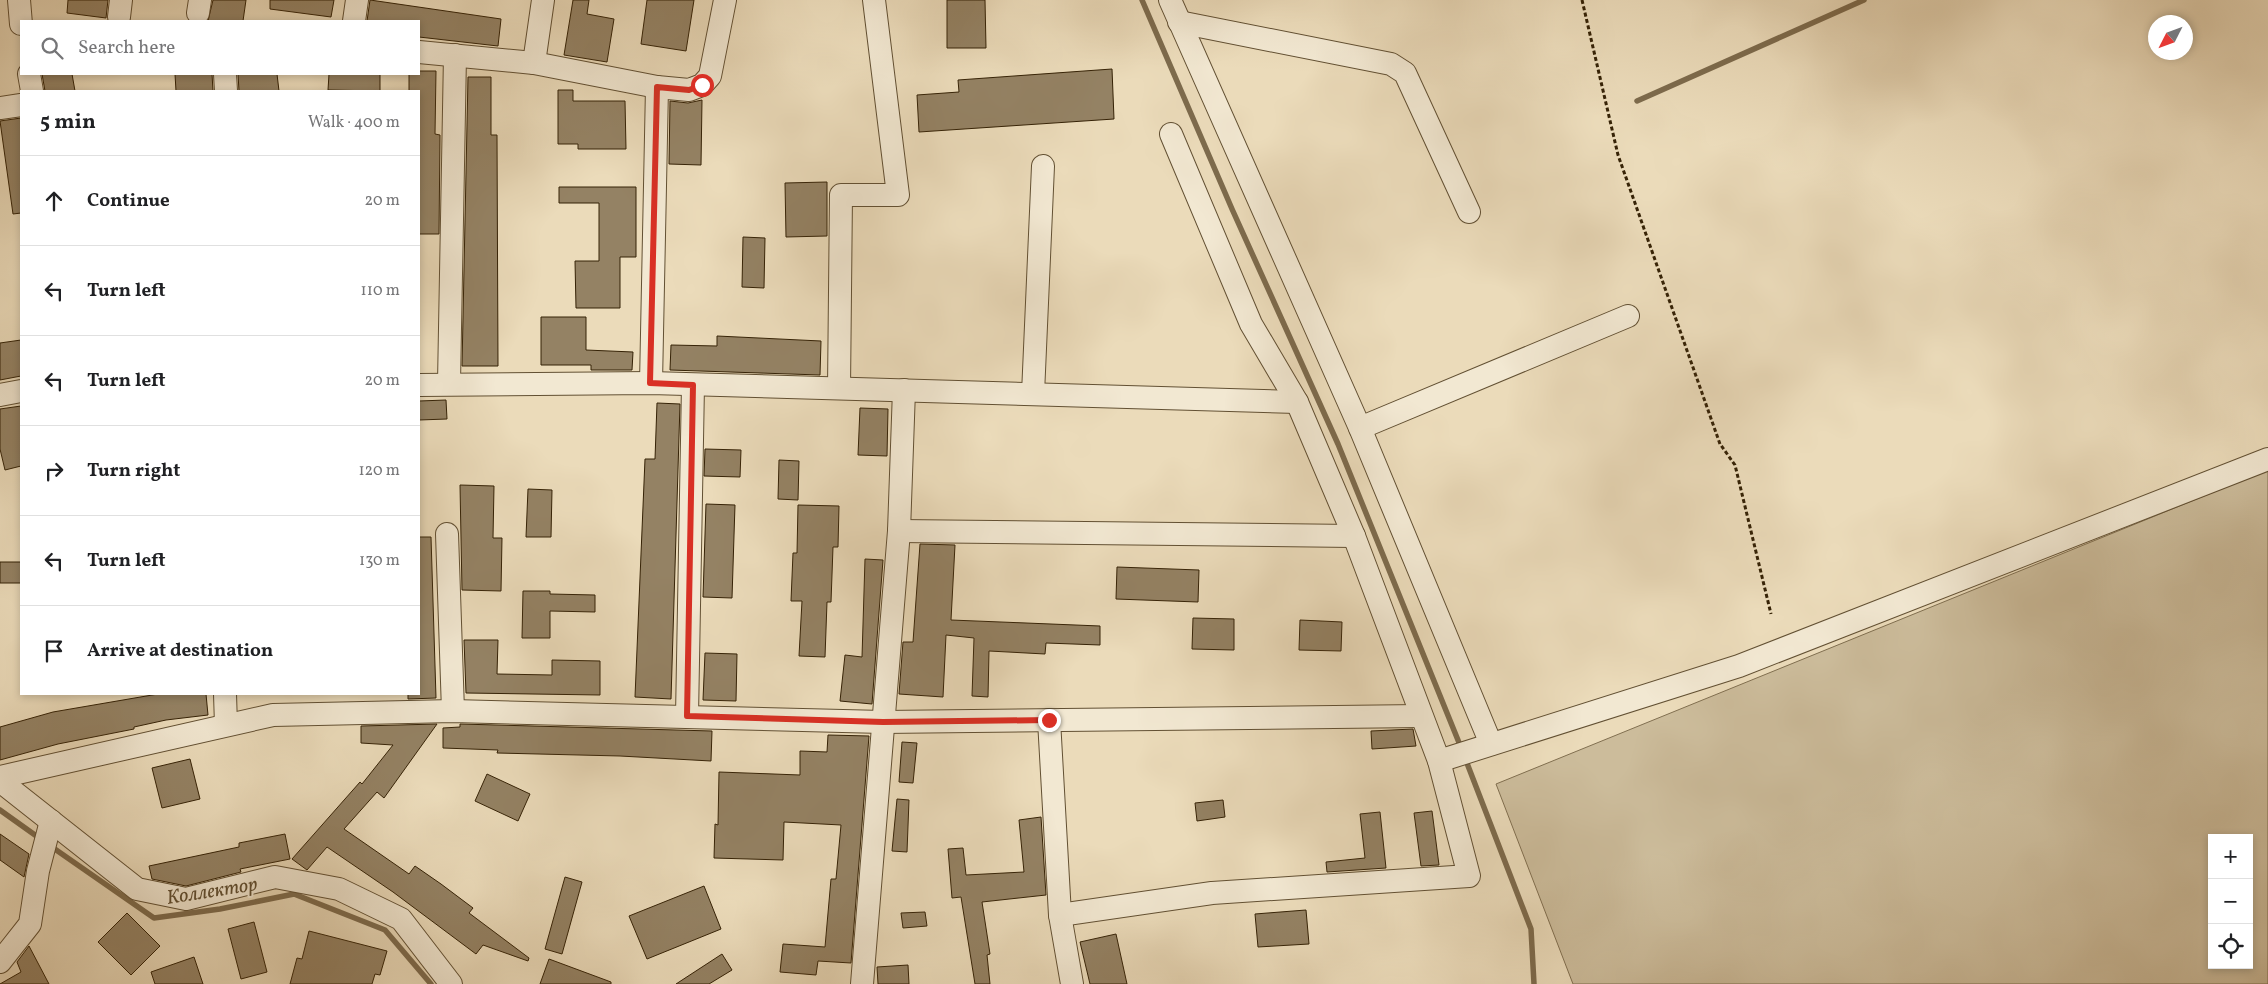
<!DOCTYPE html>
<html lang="en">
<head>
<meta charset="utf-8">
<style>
  :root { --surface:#fff; --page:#f2f2f2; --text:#202124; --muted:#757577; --line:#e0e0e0 }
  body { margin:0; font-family:Vollkorn,serif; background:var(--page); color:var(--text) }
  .controls { position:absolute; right:15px; bottom:15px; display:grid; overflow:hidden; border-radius:0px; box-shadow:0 2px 8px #0003 }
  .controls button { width:45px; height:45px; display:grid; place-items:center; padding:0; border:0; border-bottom:1px solid var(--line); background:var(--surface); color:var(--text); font:25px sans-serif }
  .compass { position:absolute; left:2148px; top:15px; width:45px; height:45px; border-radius:50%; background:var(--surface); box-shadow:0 2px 8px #0003; rotate:228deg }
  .stop { position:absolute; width:15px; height:15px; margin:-11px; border:4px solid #d93025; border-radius:50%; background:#fff }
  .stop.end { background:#d93025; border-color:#fff; box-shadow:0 1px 5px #0008 }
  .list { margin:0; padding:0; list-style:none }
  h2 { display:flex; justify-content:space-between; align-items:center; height:65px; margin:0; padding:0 20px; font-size:21px }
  h2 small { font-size:16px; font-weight:400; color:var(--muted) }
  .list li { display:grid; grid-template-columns:32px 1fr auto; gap:15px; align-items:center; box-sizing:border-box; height:90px; padding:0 20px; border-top:1px solid var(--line) }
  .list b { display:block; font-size:19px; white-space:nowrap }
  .list em { font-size:16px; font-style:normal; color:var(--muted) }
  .icon { flex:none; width:28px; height:28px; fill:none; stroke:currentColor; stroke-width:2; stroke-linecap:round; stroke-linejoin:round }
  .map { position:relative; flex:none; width:2268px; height:984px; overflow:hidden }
  .search { position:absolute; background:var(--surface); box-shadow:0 2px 8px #0003; left:20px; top:20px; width:400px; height:55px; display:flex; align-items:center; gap:12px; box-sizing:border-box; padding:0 18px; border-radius:0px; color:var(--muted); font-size:19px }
  .panel { position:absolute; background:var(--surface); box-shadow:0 2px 8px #0003; left:20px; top:90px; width:400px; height:605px; border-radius:0px }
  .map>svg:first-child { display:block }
  .green { fill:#ccbc9b; stroke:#806f50; fill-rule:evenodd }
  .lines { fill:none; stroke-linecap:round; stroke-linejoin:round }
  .stream { stroke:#7d6b4d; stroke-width:5.5 }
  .building { fill:#948264; stroke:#352206 }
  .minor-casing { stroke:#625033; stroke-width:24 }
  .path { stroke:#352206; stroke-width:3; stroke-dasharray:4 2.5; stroke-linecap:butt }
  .minor { stroke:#f2e8d2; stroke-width:22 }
  .route { stroke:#d93025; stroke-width:6 }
  .labels { text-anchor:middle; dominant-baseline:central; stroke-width:4; stroke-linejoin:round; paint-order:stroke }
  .water-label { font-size:20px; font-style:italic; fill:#5f4d30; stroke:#f2e8d2 }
</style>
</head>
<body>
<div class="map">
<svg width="2268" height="984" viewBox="0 0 2268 984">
  <rect width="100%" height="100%" fill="#ebdbba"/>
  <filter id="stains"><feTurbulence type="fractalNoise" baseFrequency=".004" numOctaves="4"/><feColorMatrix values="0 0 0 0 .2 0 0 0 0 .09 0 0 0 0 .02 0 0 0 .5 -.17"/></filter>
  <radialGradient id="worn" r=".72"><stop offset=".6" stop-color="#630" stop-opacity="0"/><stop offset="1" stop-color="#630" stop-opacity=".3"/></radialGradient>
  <path class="green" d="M 2268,470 L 2268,984 L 1573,984 L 1496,784 ZM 2212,838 L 2249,838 L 2249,965 L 2212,965 Z"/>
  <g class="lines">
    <g class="stream">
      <path d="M 1142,0 L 1232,209 L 1338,444 L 1462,750"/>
      <path d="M 1637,101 L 1864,0"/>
      <path d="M 1465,758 L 1531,929 L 1534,984"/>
      <path d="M 0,810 L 42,840"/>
      <path d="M 49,845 L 154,918 L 220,909 L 294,894 L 385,930 L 431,984"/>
    </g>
  </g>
  <g class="building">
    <path d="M 68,0 L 108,0 L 106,18 L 67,13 Z"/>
    <path d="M 213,0 L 246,0 L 243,21 L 208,21 Z"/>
    <path d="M 270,0 L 334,0 L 331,17 L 270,9 Z"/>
    <path d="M 370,0 L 501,19 L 498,46 L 419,37 L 419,21 L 367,21 Z"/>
    <path d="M 573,0 L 589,0 L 587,14 L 614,19 L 607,62 L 564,55 Z"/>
    <path d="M 647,0 L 694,0 L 686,51 L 641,44 Z"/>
    <path d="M 947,0 L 985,0 L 986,48 L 947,48 Z"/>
    <path d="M 1112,69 L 1114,119 L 919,132 L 917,95 L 959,92 L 958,80 Z"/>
    <path d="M 419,71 L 436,71 L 435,134 L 440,135 L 439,234 L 419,234 L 419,91 L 409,91 L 409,74 L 419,74 Z"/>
    <path d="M 42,74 L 72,74 L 75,91 L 45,91 Z"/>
    <path d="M 175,74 L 212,74 L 213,91 L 176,91 Z"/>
    <path d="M 238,74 L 277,74 L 279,91 L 239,91 Z"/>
    <path d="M 329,74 L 380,74 L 380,91 L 328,90 Z"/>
    <path d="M 468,77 L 491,77 L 491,135 L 497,135 L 498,366 L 462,366 Z"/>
    <path d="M 558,90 L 573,90 L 573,101 L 625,101 L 626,149 L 578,149 L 578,144 L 558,144 Z"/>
    <path d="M 702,100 L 701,165 L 669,164 L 670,101 L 688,103 Z"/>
    <path d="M 21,118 L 21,213 L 13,214 L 0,121 Z"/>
    <path d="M 827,182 L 827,236 L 786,237 L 785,183 Z"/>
    <path d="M 559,187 L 636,187 L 636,257 L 620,257 L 620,308 L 576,308 L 575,261 L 599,261 L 599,203 L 559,203 Z"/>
    <path d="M 743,237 L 765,238 L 764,288 L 742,287 Z"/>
    <path d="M 541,317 L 586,317 L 586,350 L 633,352 L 632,370 L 591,370 L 591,365 L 541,365 Z"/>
    <path d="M 717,336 L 821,341 L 820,375 L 670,370 L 671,345 L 717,346 Z"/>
    <path d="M 21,340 L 21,376 L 0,380 L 0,343 Z"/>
    <path d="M 446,400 L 447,419 L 419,420 L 419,401 Z"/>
    <path d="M 657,403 L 680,404 L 671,699 L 635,697 L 645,459 L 655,459 Z"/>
    <path d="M 21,406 L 21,466 L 5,470 L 0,449 L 0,409 Z"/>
    <path d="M 860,408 L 888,409 L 887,456 L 858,455 Z"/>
    <path d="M 705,449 L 741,450 L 740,477 L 704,476 Z"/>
    <path d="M 779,460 L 799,461 L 798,500 L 778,499 Z"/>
    <path d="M 460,485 L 494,486 L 493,538 L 502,538 L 501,591 L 462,590 Z"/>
    <path d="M 528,489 L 552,490 L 551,537 L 526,537 Z"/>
    <path d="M 706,504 L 735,505 L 732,598 L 703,597 Z"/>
    <path d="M 798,505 L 839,506 L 838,547 L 833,547 L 831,602 L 827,602 L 825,657 L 799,656 L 802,601 L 791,601 L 793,553 L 797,553 Z"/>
    <path d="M 419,537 L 431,537 L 436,698 L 408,699 L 408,694 L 419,694 Z"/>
    <path d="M 920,544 L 955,545 L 951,620 L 1100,626 L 1100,645 L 1046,643 L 1045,654 L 989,651 L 988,697 L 972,696 L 974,638 L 946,635 L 943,697 L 899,694 L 903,642 L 913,642 Z"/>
    <path d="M 865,559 L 883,560 L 872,704 L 840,701 L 845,655 L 862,657 Z"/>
    <rect x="0" y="562" width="21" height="21"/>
    <path d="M 1117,567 L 1199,570 L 1198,602 L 1116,599 Z"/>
    <path d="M 523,591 L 550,591 L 550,594 L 595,595 L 595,612 L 550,611 L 550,638 L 522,638 Z"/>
    <path d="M 1193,618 L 1234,619 L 1234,650 L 1192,649 Z"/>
    <path d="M 1300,620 L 1342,622 L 1341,651 L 1299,650 Z"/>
    <path d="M 464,640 L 498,640 L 497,674 L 552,675 L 552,660 L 600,661 L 600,695 L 466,693 Z"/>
    <path d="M 705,653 L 737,654 L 736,701 L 703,700 Z"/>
    <path d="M 158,694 L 206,694 L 208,715 L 166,720 L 134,727 L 134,729 L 58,744 L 0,760 L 0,727 L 53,712 Z"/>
    <path d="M 437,724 L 384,798 L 377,792 L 344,829 L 409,874 L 415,866 L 441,884 L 473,908 L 469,913 L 529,958 L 528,961 L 483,945 L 476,954 L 393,892 L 327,847 L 307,870 L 292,859 L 360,782 L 362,784 L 393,745 L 361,743 L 361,726 Z"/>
    <path d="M 460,724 L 712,731 L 711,761 L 620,756 L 497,753 L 498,750 L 443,748 L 443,728 L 460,727 Z"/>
    <path d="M 1413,729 L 1416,746 L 1372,749 L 1371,731 Z"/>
    <path d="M 828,735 L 869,736 L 851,963 L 818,961 L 816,975 L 780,972 L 783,944 L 825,947 L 831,879 L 836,879 L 841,825 L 784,822 L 783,860 L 714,858 L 715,824 L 718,825 L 719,772 L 800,775 L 800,751 L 827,752 Z"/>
    <path d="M 902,742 L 917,743 L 913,783 L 899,782 Z"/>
    <path d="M 190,759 L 200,799 L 162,808 L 152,768 Z"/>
    <path d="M 487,774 L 530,794 L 518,821 L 475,801 Z"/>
    <path d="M 897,799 L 909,800 L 907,852 L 892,851 Z"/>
    <path d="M 1223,800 L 1225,817 L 1197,821 L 1195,803 Z"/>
    <path d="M 1432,811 L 1439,865 L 1421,866 L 1414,813 Z"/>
    <path d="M 1380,812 L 1386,868 L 1327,872 L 1326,862 L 1365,858 L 1360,814 Z"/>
    <path d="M 1041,817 L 1046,895 L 982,902 L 990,954 L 987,955 L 990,984 L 975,984 L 961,897 L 952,898 L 948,849 L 963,848 L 966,875 L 1024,872 L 1019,820 Z"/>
    <path d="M 0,834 L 29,854 L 24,877 L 0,860 Z"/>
    <path d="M 285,834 L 290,859 L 240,869 L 241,872 L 186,886 L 152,879 L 149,866 L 239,847 L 239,843 Z"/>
    <path d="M 565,877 L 582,882 L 562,954 L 545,949 Z"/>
    <path d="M 704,886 L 721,929 L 647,959 L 629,916 Z"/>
    <path d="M 1306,910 L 1309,944 L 1258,947 L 1255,914 Z"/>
    <path d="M 925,912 L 927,926 L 903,928 L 901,913 Z"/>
    <path d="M 127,913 L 160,946 L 131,975 L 98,942 Z"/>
    <path d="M 254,922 L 267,972 L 241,979 L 228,929 Z"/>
    <path d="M 309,931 L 387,951 L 380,975 L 375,974 L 372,984 L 290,984 L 297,958 L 302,959 Z"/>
    <path d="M 1116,934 L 1127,984 L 1090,984 L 1080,942 Z"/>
    <path d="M 29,946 L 49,984 L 0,984 L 21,972 L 17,962 Z"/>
    <path d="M 722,954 L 732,970 L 709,984 L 676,984 Z"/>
    <path d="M 194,957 L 203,984 L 155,984 L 151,972 Z"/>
    <path d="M 549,959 L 611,982 L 611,984 L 540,984 Z"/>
    <path d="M 908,965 L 909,984 L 878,984 L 877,967 Z"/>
  </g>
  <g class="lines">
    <defs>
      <g id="minor">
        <path d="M 19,0 L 21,24"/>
        <path d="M 1170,0 L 1360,428 L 1491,744"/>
        <path d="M 198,13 L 200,0"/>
        <path d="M 119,17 L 121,0"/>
        <path d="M 354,21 L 357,0"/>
        <path d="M 1179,22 L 1391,64 L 1405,73 L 1469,212"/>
        <path d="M 419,52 L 534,63 L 657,87 L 689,90 L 702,85 L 710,76 L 725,0"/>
        <path d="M 534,63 L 543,0"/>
        <path d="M 29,74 L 32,91"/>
        <path d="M 225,74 L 226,91"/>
        <path d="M 0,108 L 21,105"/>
        <path d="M 449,383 L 455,55"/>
        <path d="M 651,383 L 657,87"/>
        <path d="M 419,385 L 651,383 L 1297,402"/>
        <path d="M 839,388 L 841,195 L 898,195 L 874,0"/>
        <path d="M 1033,394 L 1043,166"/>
        <path d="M 0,395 L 21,391"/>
        <path d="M 1360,428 L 1628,316"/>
        <path d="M 899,531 L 1354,536"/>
        <path d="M 447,534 L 453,711"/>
        <path d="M 225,694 L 226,725"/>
        <path d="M 687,716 L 693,385"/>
        <path d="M 1049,720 L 1060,915 L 1072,984"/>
        <path d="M 1439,761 L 1739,666 L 2268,459"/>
        <path d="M 0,777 L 273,715 L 453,711 L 883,722 L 1421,716"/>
        <path d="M 0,781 L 137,889 L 186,899 L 275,877 L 339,889 L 401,919 L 451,984"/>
        <path d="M 1060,915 L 1212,893 L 1469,876 L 1439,761 L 1354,536 L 1297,402 L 1251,324 L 1171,134"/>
        <path d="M 0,962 L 30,924 L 38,871 L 51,821"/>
        <path d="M 862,984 L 899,531 L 904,390"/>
      </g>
    </defs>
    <use href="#minor" class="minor-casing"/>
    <path class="path" d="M 1582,0 L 1618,155 L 1720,444 L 1735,465 L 1771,614"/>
    <use href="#minor" class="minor"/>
  </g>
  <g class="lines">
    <path class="route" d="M 702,85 L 689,90 L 657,87 L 650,383 L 693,385 L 687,716 L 883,722 L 1049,720"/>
  </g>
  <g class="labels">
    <g class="water-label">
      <text transform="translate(212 892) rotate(-9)">Коллектор</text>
    </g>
  </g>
  <rect width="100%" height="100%" filter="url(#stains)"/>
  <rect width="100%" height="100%" fill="url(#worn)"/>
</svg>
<div class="controls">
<button>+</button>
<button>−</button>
<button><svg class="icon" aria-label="locate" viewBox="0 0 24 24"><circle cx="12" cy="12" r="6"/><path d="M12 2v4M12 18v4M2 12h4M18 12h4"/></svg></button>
</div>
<svg class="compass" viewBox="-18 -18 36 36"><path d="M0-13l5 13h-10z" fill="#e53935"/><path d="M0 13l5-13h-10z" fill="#757577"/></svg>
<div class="stop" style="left:702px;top:85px"></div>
<div class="stop end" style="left:1049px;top:720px"></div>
<div class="search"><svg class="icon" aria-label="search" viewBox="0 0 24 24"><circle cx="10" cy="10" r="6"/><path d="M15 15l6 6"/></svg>Search here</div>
<section class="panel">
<h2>5 min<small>Walk · 400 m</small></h2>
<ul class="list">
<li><svg class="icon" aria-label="ahead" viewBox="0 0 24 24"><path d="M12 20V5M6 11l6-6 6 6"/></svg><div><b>Continue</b></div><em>20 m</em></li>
<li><svg class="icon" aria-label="left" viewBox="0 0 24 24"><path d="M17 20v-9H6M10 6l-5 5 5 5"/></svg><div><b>Turn left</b></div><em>110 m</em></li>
<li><svg class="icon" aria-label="left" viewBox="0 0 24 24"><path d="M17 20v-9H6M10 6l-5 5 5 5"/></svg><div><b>Turn left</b></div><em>20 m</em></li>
<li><svg class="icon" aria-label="right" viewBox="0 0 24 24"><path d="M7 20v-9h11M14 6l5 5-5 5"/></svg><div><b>Turn right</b></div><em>120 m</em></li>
<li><svg class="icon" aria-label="left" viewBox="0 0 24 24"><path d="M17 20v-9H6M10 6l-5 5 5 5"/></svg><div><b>Turn left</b></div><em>130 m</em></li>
<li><svg class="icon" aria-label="arrive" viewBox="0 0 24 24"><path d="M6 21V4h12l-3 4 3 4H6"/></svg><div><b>Arrive at destination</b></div></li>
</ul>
</section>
</div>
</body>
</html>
